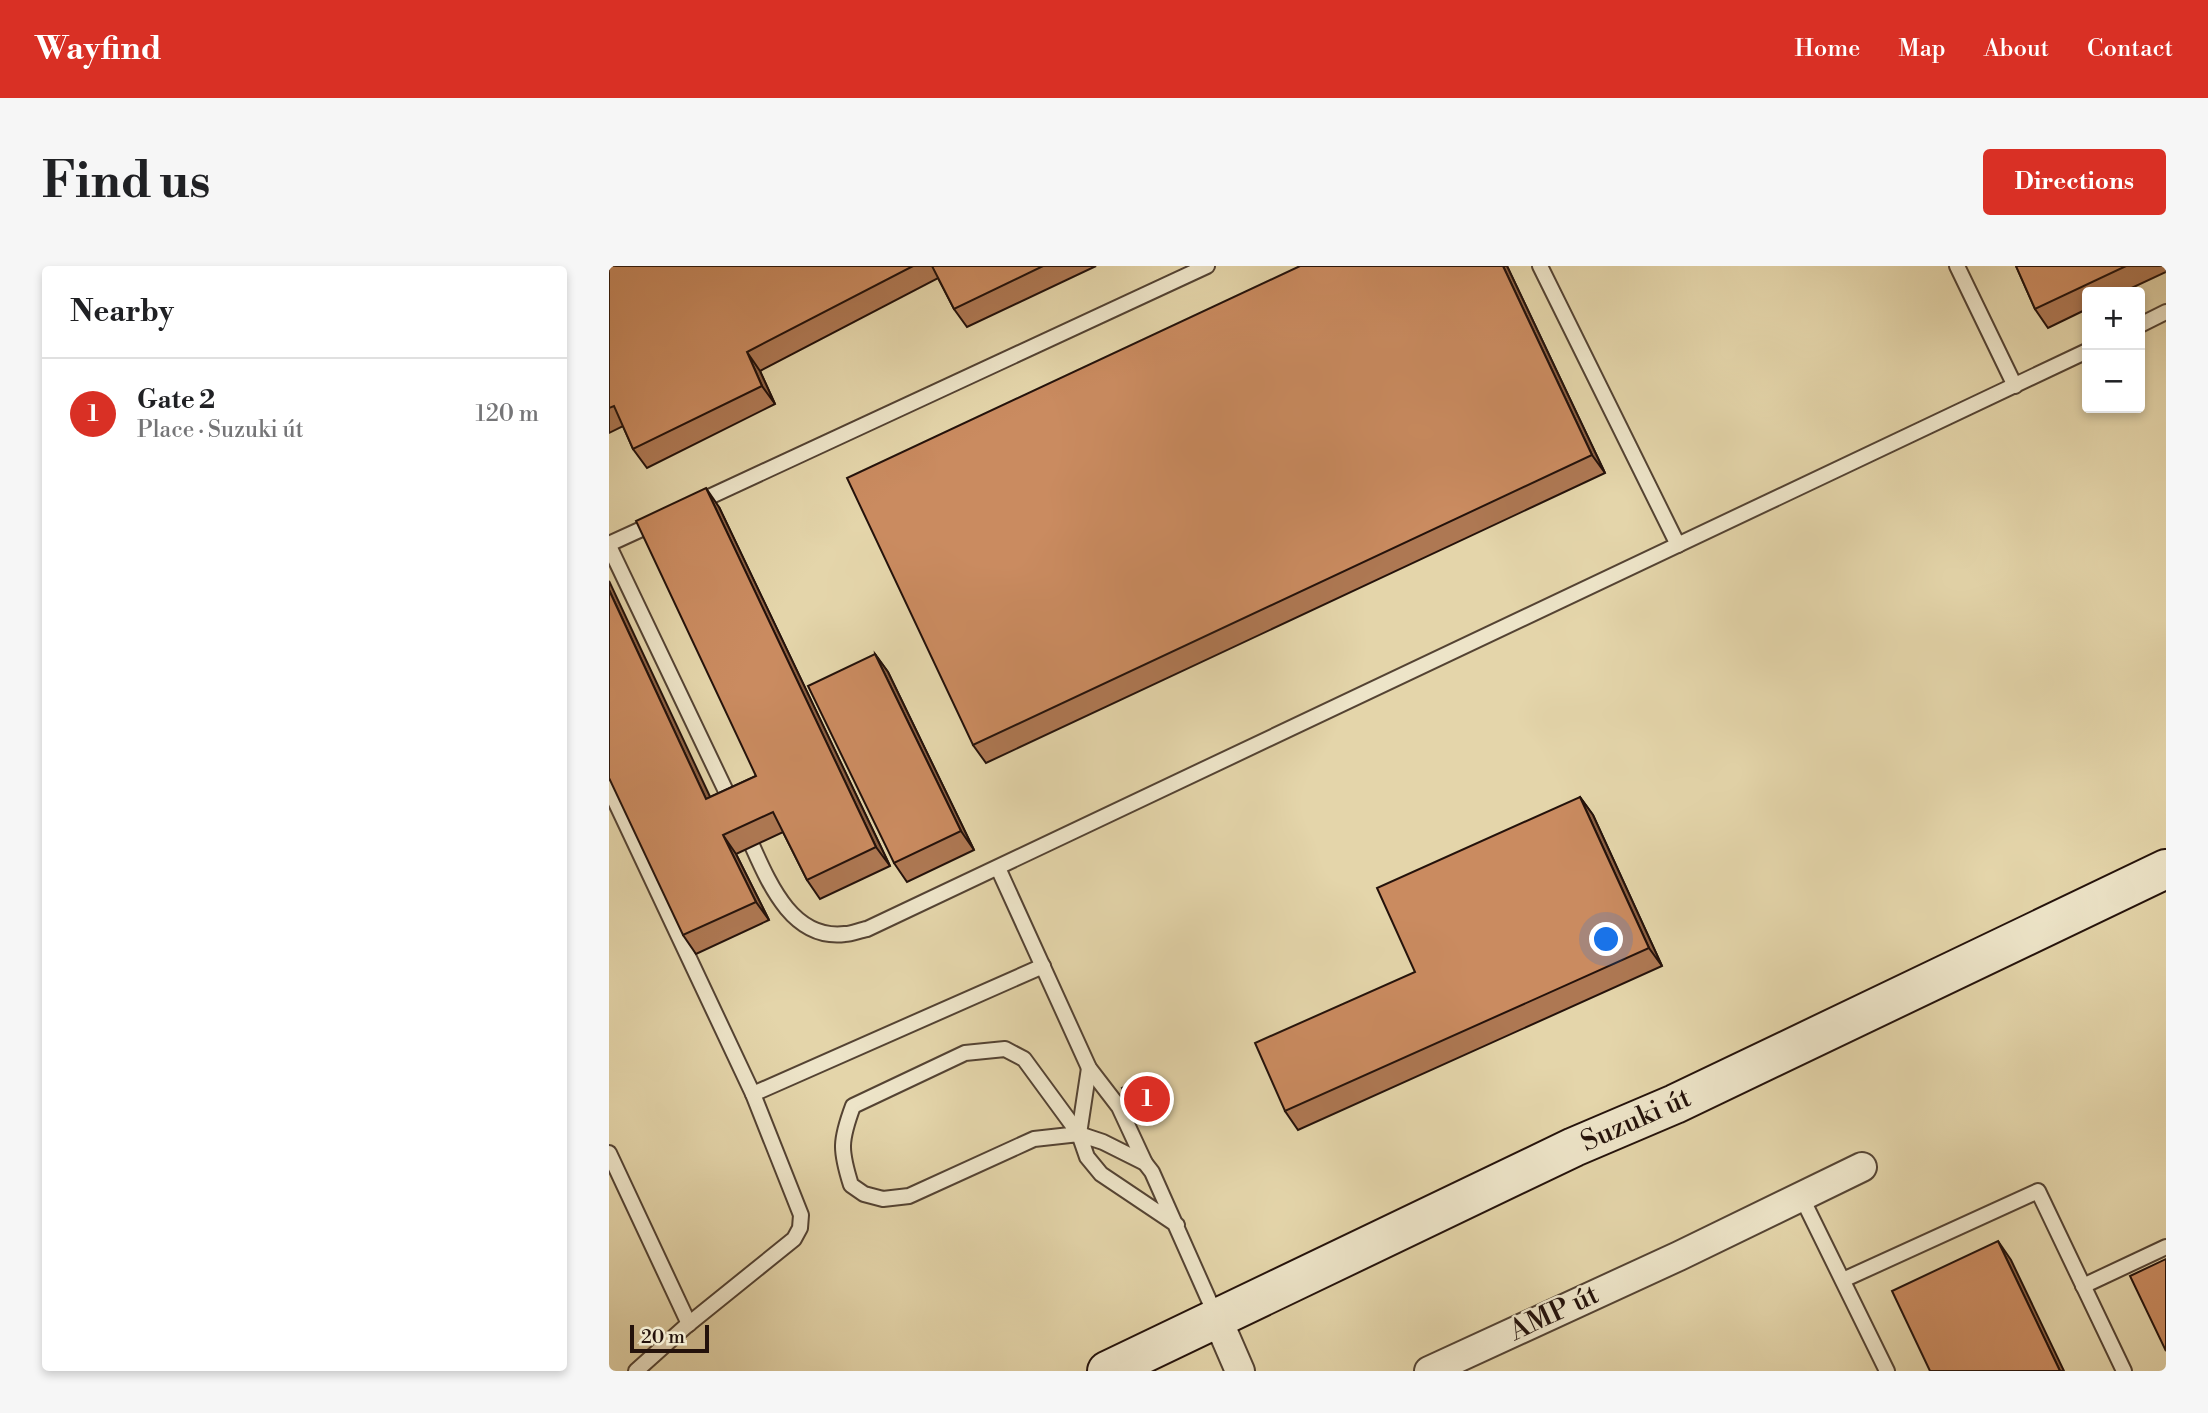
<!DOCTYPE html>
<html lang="en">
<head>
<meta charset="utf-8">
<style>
  :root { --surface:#fff; --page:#f6f6f6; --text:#202124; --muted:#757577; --line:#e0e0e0; --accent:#d93025 }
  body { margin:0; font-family:"Libre Bodoni",serif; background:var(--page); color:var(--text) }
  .controls { position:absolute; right:21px; top:21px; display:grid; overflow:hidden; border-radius:7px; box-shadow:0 4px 10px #0003 }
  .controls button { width:63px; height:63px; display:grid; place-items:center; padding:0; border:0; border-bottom:2px solid var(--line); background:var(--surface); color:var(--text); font:35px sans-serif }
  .scale { position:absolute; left:21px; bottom:18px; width:79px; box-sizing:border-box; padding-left:7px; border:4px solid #24120b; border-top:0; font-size:19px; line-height:24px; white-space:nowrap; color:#24120b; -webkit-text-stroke:5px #ede4c8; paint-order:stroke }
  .you { position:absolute; left:998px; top:674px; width:24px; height:24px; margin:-18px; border:5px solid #fff; border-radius:50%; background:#1a73e8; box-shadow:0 0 0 10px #1a73e833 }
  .badge { display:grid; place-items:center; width:46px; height:46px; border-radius:50%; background:var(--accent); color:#fff; font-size:23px; font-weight:700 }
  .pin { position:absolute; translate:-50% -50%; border:4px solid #fff; box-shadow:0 2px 7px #0006 }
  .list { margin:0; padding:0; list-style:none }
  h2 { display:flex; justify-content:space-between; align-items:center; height:91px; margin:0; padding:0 28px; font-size:30px }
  h2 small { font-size:23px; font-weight:400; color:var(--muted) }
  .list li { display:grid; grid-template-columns:46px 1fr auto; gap:21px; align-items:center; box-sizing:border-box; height:112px; padding:0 28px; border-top:2px solid var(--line) }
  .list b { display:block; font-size:26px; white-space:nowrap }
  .list p { margin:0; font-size:23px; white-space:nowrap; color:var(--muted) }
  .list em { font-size:23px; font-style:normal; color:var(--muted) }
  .map { position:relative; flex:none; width:1557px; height:1105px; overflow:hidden; border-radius:7px }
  header { display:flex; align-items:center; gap:42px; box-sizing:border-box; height:98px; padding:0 35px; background:var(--accent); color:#fff }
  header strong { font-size:33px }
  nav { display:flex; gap:38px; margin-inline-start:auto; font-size:24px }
  .intro { display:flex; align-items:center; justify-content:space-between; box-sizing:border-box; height:168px; padding:0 42px }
  h1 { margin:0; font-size:49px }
  .button { padding:18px 32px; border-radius:7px; background:var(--accent); color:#fff; font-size:24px; font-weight:700 }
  main { display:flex; gap:42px; padding:0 42px }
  aside { flex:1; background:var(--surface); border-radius:7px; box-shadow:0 4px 10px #0003 }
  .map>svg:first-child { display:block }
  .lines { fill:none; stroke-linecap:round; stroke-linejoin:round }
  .lane-casing { stroke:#544333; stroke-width:18 }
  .street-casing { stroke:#544333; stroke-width:32 }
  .secondary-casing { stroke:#24120b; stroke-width:42 }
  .lane { stroke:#ede4c8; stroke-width:14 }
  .street { stroke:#ede4c8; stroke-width:28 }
  .secondary { stroke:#ede4c8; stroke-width:38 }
  .wall { fill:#ae7853; stroke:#24120b; stroke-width:2 }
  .shaded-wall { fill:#8d6143; stroke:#24120b; stroke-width:2 }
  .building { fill:#ca8b60; stroke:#24120b; stroke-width:2 }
  .labels { text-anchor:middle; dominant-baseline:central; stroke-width:5; stroke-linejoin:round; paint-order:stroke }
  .street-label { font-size:28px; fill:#24120b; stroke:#ede4c8 }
</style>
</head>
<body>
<header>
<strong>Wayfind</strong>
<nav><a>Home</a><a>Map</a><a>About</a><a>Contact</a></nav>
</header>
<div class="intro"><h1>Find us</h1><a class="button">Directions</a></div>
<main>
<aside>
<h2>Nearby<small></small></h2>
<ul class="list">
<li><span class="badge">1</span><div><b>Gate 2</b><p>Place · Suzuki út</p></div><em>120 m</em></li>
</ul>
</aside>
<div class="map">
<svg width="1557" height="1105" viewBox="0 0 1557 1105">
  <rect width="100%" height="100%" fill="#e4d5aa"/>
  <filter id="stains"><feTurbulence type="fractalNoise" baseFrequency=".00286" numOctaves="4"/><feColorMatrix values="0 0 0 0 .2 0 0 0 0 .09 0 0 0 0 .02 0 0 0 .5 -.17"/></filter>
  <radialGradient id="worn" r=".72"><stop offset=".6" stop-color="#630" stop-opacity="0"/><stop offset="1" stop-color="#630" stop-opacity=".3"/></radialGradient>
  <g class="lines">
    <defs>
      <g id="lane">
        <path d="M 931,0 L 1069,279"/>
        <path d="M 1348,0 L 1406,120"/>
        <path d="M 1531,59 L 1557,46"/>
        <path d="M 85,238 L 598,0"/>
        <path d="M 0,278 L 48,256"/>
        <path d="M 0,280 L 124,540"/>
        <path d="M 0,522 L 144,828 L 192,949 L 191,962 L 185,973 L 76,1061 L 27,1105"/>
        <path d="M 136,564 C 156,606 178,675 236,668 C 243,668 251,664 258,663 L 1478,85"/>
        <path d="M 389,602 L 480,802 L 510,841 L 536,897"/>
        <path d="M 144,828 L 434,700"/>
        <path d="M 470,868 L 480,802"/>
        <path d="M 0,887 L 80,1058"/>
        <path d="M 1192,930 L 1278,1105"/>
        <path d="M 568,959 L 492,908 L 478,891 L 470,868 L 415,793 L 396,783 L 356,787 L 244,840 C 231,875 231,884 242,919 L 255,928 L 274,933 L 300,930 L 425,873 L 470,868 L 494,876 L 536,897 L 543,906 L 607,1050"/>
        <path d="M 1234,1014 L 1429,925 L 1515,1105"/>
        <path d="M 1474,1020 L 1557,981"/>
      </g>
      <g id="street">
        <path d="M 608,1052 L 631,1105"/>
        <path d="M 820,1105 L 1070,990 L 1253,901"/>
      </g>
      <path id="secondary" d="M 498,1105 L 965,881 L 1066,838 L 1557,603"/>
    </defs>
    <use href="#lane" class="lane-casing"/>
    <use href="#street" class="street-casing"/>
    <use href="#secondary" class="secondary-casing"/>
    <use href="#lane" class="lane"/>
    <use href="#street" class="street"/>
    <use href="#secondary" class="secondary"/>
  </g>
  <g class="wall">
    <path d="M 0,0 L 487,0 L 358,61 L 345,43 L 329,12 L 151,105 L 166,138 L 38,202 L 24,183 L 14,160 L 0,167 Z"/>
    <path d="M 691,0 L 898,0 L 996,207 L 377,497 L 364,479 Z"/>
    <path d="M 1407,0 L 1557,0 L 1557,6 L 1514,26 L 1478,26 L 1478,43 L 1439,62 L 1426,43 Z"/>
    <path d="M 110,241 L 281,600 L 211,633 L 198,614 L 174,566 L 127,588 L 160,654 L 87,688 L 74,669 L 101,531 L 147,510 Z"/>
    <path d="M 266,388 L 279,406 L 365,584 L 298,616 L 285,597 Z"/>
    <path d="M 971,531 L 984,549 L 1053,700 L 689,864 L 676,845 L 806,706 Z"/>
    <path d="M 547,815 L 559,838 L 539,847 L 533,838 L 524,842 L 520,835 Z"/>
  </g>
  <g class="shaded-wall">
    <path d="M 894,0 L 898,0 L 996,207 L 983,189 Z"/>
    <path d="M 138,86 L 151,105 L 166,138 L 153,120 Z"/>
    <path d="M 97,222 L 110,241 L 281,600 L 267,581 Z"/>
    <path d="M 0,315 L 111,552 L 97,533 L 0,324 Z"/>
    <path d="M 266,388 L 279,406 L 365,584 L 352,565 Z"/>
    <path d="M 971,531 L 984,549 L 1053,700 L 1040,682 Z"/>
    <path d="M 114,569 L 127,588 L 160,654 L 147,636 Z"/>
    <path d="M 543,808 L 547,815 L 559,838 L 554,832 Z"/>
    <path d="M 1389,975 L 1402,994 L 1455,1105 L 1451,1105 Z"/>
  </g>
  <g class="building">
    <path d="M 0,0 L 304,0 L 138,86 L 153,120 L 24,183 L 5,140 L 0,142 Z"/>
    <path d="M 323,0 L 434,0 L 345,43 Z"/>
    <path d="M 691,0 L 894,0 L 983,189 L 364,479 L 238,212 Z"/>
    <path d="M 1407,0 L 1517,0 L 1426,43 Z"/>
    <path d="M 97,222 L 267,581 L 198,614 L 164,546 L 114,569 L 147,636 L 74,669 L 0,512 L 0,324 L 97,533 L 147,510 L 27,255 Z"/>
    <path d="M 266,388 L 352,565 L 285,597 L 199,420 Z"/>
    <path d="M 971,531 L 1040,682 L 676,845 L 646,777 L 806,706 L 768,622 Z"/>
    <path d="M 543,808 L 554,832 L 535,841 L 530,831 L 520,835 L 513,822 Z"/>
    <path d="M 1389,975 L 1451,1105 L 1321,1105 L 1283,1025 Z"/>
    <path d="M 1557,993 L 1557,1085 L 1521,1010 Z"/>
  </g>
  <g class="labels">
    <g class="street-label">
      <text transform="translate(1027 854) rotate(-24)">Suzuki út</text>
      <text transform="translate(945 1047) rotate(-25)">AMP út</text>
    </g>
  </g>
  <rect width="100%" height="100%" filter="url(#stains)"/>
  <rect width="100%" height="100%" fill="url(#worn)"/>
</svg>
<div class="controls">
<button>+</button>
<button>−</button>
</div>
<div class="scale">20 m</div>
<div class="you"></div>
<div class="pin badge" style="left:538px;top:833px">1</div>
</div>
</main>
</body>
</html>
